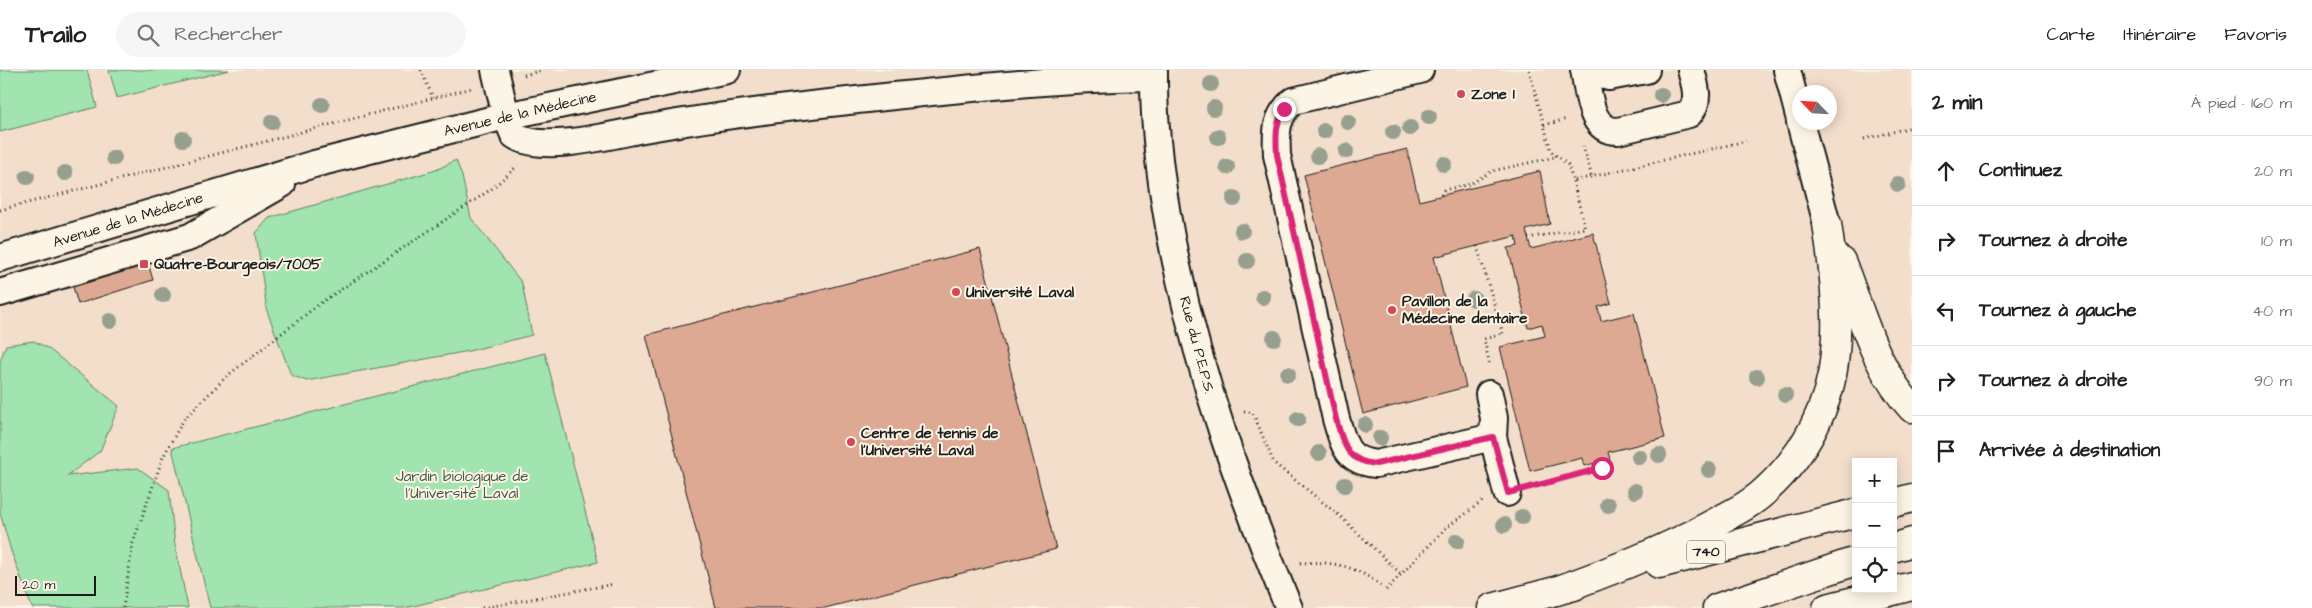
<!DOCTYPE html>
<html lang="fr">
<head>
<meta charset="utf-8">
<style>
  :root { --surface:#fff; --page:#f6f6f6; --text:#202124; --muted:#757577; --line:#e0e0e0 }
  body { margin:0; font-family:"Architects Daughter",sans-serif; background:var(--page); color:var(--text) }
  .controls { position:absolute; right:15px; bottom:15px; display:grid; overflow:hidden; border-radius:0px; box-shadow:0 2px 12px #0003 }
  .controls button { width:45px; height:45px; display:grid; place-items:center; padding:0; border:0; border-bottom:1px solid var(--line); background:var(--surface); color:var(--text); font:25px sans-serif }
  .compass { position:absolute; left:1792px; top:15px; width:45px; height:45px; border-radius:50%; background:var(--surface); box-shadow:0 2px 12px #0003; rotate:295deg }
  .scale { position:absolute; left:15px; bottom:12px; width:81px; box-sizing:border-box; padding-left:5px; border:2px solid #1c1c1c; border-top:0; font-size:14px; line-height:18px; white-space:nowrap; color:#1c1c1c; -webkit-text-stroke:4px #fcf5e5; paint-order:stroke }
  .stop { position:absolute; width:15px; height:15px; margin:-11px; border:4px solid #db2777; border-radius:50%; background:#fff }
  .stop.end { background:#db2777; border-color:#fff; box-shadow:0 1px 5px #0008 }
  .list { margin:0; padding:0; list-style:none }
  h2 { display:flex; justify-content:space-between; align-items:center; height:65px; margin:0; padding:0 20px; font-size:21px }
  h2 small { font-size:16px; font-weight:400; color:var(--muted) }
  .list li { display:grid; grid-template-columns:32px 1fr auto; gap:15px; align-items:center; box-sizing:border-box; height:70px; padding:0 20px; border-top:1px solid var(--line) }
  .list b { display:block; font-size:19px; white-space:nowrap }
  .list em { font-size:16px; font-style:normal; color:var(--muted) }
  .icon { flex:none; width:28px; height:28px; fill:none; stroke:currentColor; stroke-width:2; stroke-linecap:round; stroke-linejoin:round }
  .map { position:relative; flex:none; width:1912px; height:538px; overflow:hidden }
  header { display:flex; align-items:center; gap:30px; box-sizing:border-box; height:70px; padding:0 25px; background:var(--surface); border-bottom:1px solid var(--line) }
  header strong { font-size:24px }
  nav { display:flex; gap:28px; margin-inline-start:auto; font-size:18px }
  .search { width:350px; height:45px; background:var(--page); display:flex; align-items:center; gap:12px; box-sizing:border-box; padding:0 18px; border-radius:28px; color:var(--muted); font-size:19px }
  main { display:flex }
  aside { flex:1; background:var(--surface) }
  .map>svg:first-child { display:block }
  .built { fill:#f3decc; fill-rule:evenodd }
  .green { fill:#a1e4af; stroke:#5e8066 }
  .building { fill:#dea992; stroke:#1c1c1c }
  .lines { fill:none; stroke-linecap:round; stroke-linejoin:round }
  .minor-casing { stroke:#1c1c1c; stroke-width:30 }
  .highway-casing { stroke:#1c1c1c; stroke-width:31 }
  .path { stroke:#1c1c1c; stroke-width:3; stroke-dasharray:1 4; stroke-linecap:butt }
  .minor { stroke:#fcf5e5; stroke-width:26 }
  .highway { stroke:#fcf5e5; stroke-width:28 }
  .tree { fill:#979f8f }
  .route { stroke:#db2777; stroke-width:6 }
  .poi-dot { fill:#d1495b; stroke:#fcf5e5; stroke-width:2 }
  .labels { text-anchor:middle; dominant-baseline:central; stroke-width:4; stroke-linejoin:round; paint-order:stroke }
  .shield { fill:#fcf5e5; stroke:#5f5d58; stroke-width:1 }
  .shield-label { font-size:14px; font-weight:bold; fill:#1c1c1c }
  .poi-label { font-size:15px; font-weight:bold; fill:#1c1c1c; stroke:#fcf5e5; text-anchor:start }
  .street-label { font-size:15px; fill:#1c1c1c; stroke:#fcf5e5 }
  .park-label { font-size:15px; fill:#445848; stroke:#fcf5e5 }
</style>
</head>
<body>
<header>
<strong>Trailo</strong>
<div class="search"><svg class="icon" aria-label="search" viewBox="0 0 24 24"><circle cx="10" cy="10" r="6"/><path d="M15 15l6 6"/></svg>Rechercher</div>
<nav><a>Carte</a><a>Itinéraire</a><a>Favoris</a></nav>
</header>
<main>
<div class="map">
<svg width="1912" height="538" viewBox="0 0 1912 538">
  <rect width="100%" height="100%" fill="#fcf5e5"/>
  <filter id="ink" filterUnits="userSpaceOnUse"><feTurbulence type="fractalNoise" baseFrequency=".02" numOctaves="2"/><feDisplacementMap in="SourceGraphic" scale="10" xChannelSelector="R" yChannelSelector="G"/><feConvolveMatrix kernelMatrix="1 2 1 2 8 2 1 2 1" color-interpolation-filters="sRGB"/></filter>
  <g filter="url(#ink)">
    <path class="built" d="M 0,0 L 1912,0 L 1912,538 L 0,538 ZM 1800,22 L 1830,22 L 1830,52 L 1800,52 ZM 1856,392 L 1893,392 L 1893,519 L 1856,519 Z"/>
    <g class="green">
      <path d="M 0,0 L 87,0 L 97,37 L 0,62 Z"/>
      <path d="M 109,0 L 229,0 L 117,28 Z"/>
      <path d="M 456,90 L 462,106 L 471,148 L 522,213 L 532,265 L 469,281 L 306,311 L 291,305 L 267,241 L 256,163 L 269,148 L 436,100 Z"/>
      <path d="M 34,271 L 49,279 L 119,336 L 100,381 L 67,406 L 138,398 L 169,420 L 175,475 L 188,538 L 32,538 L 11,481 L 0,443 L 0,291 L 6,275 Z"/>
      <path d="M 545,283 L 598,492 L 405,538 L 210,538 L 172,378 Z"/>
    </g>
    <g class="building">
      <path d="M 1407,79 L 1419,131 L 1540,101 L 1550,154 L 1526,160 L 1531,179 L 1593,163 L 1611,233 L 1598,237 L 1601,251 L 1634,243 L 1665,368 L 1608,382 L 1610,389 L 1584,396 L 1582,388 L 1530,401 L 1500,277 L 1545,266 L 1542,254 L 1528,258 L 1508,178 L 1518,176 L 1516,166 L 1434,187 L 1466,317 L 1363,344 L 1304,105 Z"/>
      <path d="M 980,179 L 1056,479 L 825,538 L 716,538 L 646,265 Z"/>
      <path d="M 148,193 L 153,210 L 78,234 L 73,217 Z"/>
    </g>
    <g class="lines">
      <defs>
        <g id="minor">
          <path d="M 495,0 L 506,46 L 514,65 C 540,84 612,65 643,59 C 726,44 810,35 894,26 C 981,17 1067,8 1154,7"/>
          <path d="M 1154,0 C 1153,64 1163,130 1176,192 C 1202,314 1241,423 1289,538"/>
          <path d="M 1420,0 L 1293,31 C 1275,47 1276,62 1277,85 L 1336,349 C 1344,375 1346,391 1376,394 L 1493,367"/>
          <path d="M 1584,0 C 1589,22 1589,62 1618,61 L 1689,44 C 1701,31 1695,15 1691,0"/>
          <path d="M 1585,0 L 1609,7 L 1646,0"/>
          <path d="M 1787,0 L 1800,50"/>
          <path d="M 1800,52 L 1827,154"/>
          <path d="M 0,188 L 314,94 L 506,46 L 727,0"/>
          <path d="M 0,223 L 190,167 L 282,114"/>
          <path d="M 1489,324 L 1494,348 L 1493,367 L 1507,423"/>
        </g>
        <g id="highway">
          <path d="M 1841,191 C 1861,241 1874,298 1912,338"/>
          <path d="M 1893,433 L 1912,428"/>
          <path d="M 1893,478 L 1912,472"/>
          <path d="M 1659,494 L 1856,443"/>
          <path d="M 1556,521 C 1611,501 1665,480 1716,452 C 1733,443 1753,433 1767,419 C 1805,384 1831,335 1835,283 C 1839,240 1833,196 1827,154"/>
          <path d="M 1492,538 L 1574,516"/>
          <path d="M 1717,538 L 1856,491"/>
          <path d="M 1827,538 L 1912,516"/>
        </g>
      </defs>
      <use href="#minor" class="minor-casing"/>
      <use href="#highway" class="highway-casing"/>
      <g class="path">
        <path d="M 421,0 L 433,28"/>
        <path d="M 1529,0 L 1551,81 L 1568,95 L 1573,111 L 1746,71"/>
        <path d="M 524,5 L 543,0"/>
        <path d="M 1544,55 L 1567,49"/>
        <path d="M 1864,69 L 1912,57"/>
        <path d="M 1583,76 L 1592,107"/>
        <path d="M 1441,125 L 1444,120 L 1470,114 L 1492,101 L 1555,87"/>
        <path d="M 0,140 L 472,18"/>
        <path d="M 1528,168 L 1585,158 L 1573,111"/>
        <path d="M 1477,176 L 1503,264 L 1484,269 L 1490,297"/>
        <path d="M 1244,341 L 1253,343 L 1274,393 L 1341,447 L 1401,504"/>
        <path d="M 1532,416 L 1602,398 L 1596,393"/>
        <path d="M 1300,493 C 1335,491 1356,496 1383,517"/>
        <path d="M 1386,520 L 1446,458 L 1483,431"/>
        <path d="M 123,538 L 133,473 L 163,387 L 184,349 L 227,306 L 322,232 L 493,118 L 517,96"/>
        <path d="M 482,538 L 614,514"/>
      </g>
      <use href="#minor" class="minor"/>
      <use href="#highway" class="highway"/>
    </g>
    <g class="tree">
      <circle cx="1211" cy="14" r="8"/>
      <circle cx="1661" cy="25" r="8"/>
      <circle cx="322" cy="35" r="8"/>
      <circle cx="1214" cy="38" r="8"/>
      <circle cx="1429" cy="47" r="8"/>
      <circle cx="272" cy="52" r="8"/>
      <circle cx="1348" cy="52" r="8"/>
      <circle cx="1410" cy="58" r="8"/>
      <circle cx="1324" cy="61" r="8"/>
      <circle cx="1393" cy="62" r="8"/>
      <circle cx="1218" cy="67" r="8"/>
      <circle cx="183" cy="69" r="8"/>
      <circle cx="1346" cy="81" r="8"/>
      <circle cx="1318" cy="86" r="8"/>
      <circle cx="114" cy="88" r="8"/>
      <circle cx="1444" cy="94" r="8"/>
      <circle cx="1227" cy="97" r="8"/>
      <circle cx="65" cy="103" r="8"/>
      <circle cx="27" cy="107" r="8"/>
      <circle cx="1898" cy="114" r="8"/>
      <circle cx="1234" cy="129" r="8"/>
      <circle cx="1242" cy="161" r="8"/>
      <circle cx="1247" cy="191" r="8"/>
      <circle cx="163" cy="225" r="8"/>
      <circle cx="1263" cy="227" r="8"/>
      <circle cx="1474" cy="229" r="8"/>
      <circle cx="110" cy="251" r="8"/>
      <circle cx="1274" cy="268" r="8"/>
      <circle cx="1288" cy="304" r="8"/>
      <circle cx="1757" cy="307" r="8"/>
      <circle cx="1785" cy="325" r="8"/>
      <circle cx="1298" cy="349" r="8"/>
      <circle cx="1365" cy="355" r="8"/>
      <circle cx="1380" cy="368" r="8"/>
      <circle cx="1319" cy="383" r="8"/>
      <circle cx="1659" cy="385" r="8"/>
      <circle cx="1639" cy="387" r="8"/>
      <circle cx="1709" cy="400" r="8"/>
      <circle cx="1345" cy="415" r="8"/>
      <circle cx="1635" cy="421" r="8"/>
      <circle cx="1608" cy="435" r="8"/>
      <circle cx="1522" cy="447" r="8"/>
      <circle cx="1504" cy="455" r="8"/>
      <circle cx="1457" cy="471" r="8"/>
    </g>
  </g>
  <g class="lines" filter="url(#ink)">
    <path class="route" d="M 1284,39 C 1275,55 1276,67 1277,85 L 1336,349 C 1344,375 1346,391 1376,394 L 1493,367 L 1508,423 L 1602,398"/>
  </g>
  <g class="poi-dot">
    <circle cx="1461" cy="24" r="5"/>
    <rect x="139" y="189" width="10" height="10" rx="2.5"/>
    <circle cx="956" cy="222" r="5"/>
    <circle cx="1392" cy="240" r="5"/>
    <circle cx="851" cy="372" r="5"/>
  </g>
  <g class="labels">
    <rect class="shield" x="1687" y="470.5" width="38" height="23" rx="4"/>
    <g class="shield-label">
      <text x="1706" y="482">740</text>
    </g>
    <g class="poi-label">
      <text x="1471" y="24">Zone 1</text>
      <text x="154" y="194">Quatre-Bourgeois/7005</text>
      <text x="966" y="222">Université Laval</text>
      <text x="1402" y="231">Pavillon de la<tspan x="1402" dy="17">Médecine dentaire</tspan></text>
      <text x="861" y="363">Centre de tennis de<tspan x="861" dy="17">l’Université Laval</tspan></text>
    </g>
    <g class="street-label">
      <text transform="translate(520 44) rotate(-13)">Avenue de la Médecine</text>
      <text transform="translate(128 150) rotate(-17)">Avenue de la Médecine</text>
      <text transform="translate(1197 275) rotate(75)">Rue du P.E.P.S.</text>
    </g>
    <g class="park-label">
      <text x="462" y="406">Jardin biologique de<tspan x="462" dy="17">l'Université Laval</tspan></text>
    </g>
  </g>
</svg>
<div class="controls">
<button>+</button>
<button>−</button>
<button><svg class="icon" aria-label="locate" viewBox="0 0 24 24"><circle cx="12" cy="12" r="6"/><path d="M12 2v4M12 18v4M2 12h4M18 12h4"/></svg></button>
</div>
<svg class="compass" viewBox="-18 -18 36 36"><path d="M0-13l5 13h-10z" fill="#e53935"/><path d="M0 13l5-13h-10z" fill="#757577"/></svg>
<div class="scale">20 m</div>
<div class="stop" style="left:1602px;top:398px"></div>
<div class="stop end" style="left:1284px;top:39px"></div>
</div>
<aside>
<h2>2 min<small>À pied · 160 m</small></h2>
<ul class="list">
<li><svg class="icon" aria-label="ahead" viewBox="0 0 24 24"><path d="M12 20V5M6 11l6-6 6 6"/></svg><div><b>Continuez</b></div><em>20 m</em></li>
<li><svg class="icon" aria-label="right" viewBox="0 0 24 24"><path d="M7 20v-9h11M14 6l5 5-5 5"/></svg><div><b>Tournez à droite</b></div><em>10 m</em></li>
<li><svg class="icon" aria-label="left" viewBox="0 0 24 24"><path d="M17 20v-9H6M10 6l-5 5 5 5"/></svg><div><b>Tournez à gauche</b></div><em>40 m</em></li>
<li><svg class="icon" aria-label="right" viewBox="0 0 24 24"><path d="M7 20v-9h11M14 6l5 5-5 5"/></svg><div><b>Tournez à droite</b></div><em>90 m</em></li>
<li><svg class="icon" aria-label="arrive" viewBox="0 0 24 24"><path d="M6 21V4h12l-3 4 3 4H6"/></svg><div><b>Arrivée à destination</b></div></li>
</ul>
</aside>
</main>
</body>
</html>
